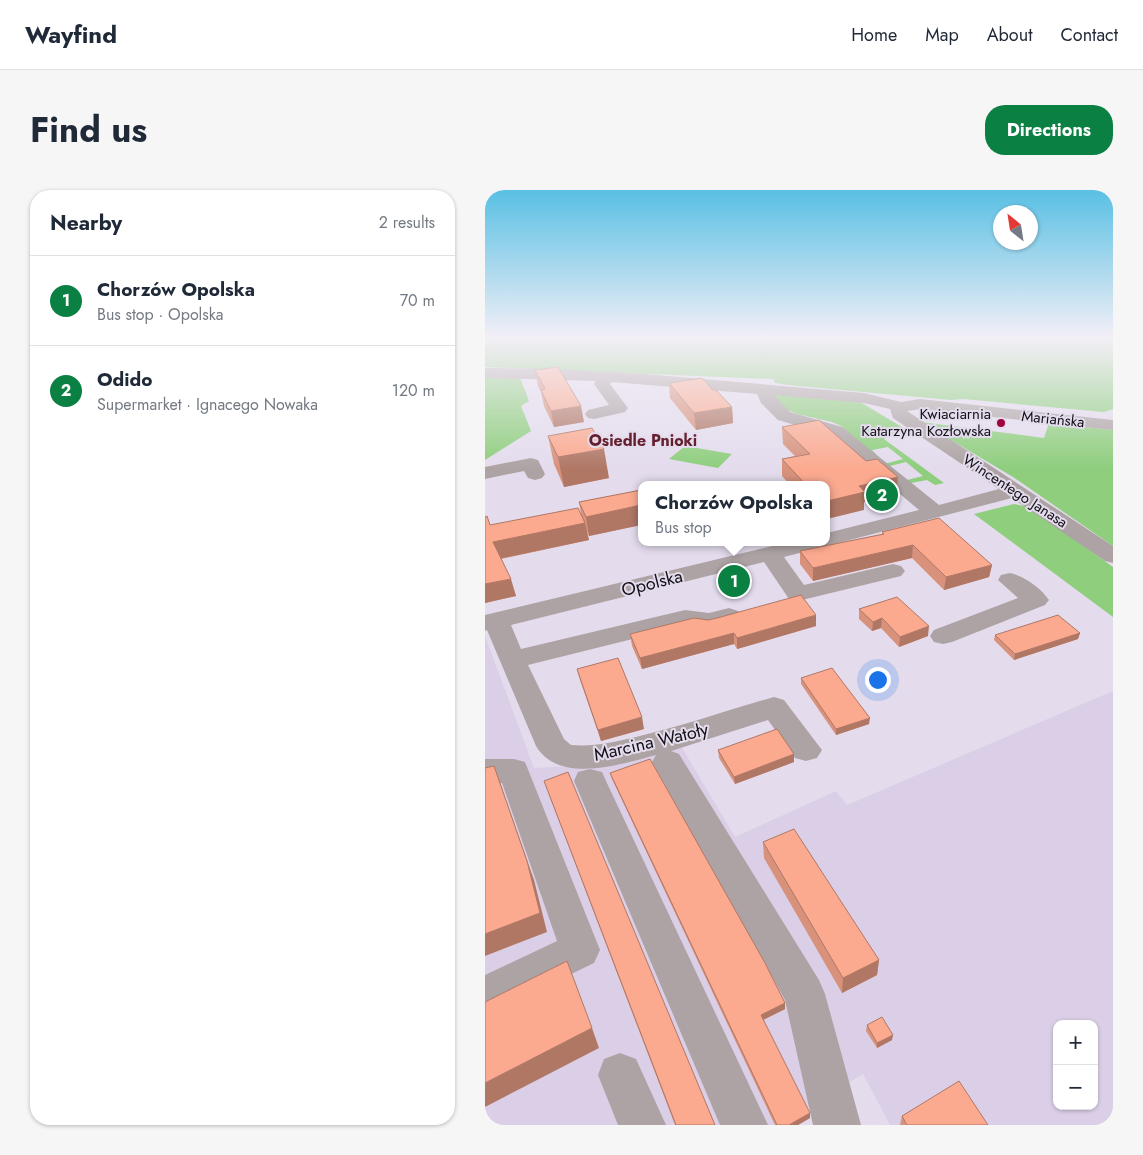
<!DOCTYPE html>
<html lang="en">
<head>
<meta charset="utf-8">
<style>
  :root { --surface:#fff; --page:#f6f6f7; --text:#1f2937; --muted:#747a83; --line:#e0e1e3; --accent:#0b8043 }
  body { margin:0; font-family:Jost,sans-serif; background:var(--page); color:var(--text) }
  .controls { position:absolute; right:15px; bottom:15px; display:grid; overflow:hidden; border-radius:10px; box-shadow:0 1px 4px #0004 }
  .controls button { width:45px; height:45px; display:grid; place-items:center; padding:0; border:0; border-bottom:1px solid var(--line); background:var(--surface); color:var(--text); font:25px sans-serif }
  .compass { position:absolute; left:508px; top:15px; width:45px; height:45px; border-radius:50%; background:var(--surface); box-shadow:0 1px 4px #0004; rotate:330deg }
  .you { position:absolute; left:392px; top:489px; width:18px; height:18px; margin:-12px; border:4px solid #fff; border-radius:50%; background:#1a73e8; box-shadow:0 0 0 8px #1a73e833 }
  .badge { display:grid; place-items:center; width:32px; height:32px; border-radius:50%; background:var(--accent); color:#fff; font-size:16px; font-weight:700 }
  .pin { position:absolute; translate:-50% -50%; border:2px solid #fff; box-shadow:0 1px 5px #0006 }
  .popup { position:absolute; left:153px; top:291px; width:192px; height:65px; box-sizing:border-box; display:grid; place-content:center; border-radius:10px; background:var(--surface); filter:drop-shadow(0 1px 4px #0005); font-size:16px; white-space:nowrap; color:var(--muted) }
  .popup b { font-size:19px; color:var(--text) }
  .popup::after { content:''; position:absolute; left:50%; top:100%; margin-left:-10px; border:10px solid transparent; border-top-color:var(--surface) }
  .list { margin:0; padding:0; list-style:none }
  h2 { display:flex; justify-content:space-between; align-items:center; height:65px; margin:0; padding:0 20px; font-size:21px }
  h2 small { font-size:16px; font-weight:400; color:var(--muted) }
  .list li { display:grid; grid-template-columns:32px 1fr auto; gap:15px; align-items:center; box-sizing:border-box; height:90px; padding:0 20px; border-top:1px solid var(--line) }
  .list b { display:block; font-size:19px; white-space:nowrap }
  .list p { margin:0; font-size:16px; white-space:nowrap; color:var(--muted) }
  .list em { font-size:16px; font-style:normal; color:var(--muted) }
  .map { position:relative; flex:none; width:628px; height:935px; overflow:hidden; border-radius:20px }
  header { display:flex; align-items:center; gap:30px; box-sizing:border-box; height:70px; padding:0 25px; background:var(--surface); border-bottom:1px solid var(--line) }
  header strong { font-size:24px }
  nav { display:flex; gap:28px; margin-inline-start:auto; font-size:18px }
  .intro { display:flex; align-items:center; justify-content:space-between; box-sizing:border-box; height:120px; padding:0 30px }
  h1 { margin:0; font-size:35px }
  .button { padding:12px 22px; border-radius:20px; background:var(--accent); color:#fff; font-size:18px; font-weight:700 }
  main { display:flex; gap:30px; padding:0 30px }
  aside { flex:1; background:var(--surface); border-radius:20px; box-shadow:0 1px 4px #0004 }
  .map>svg:first-child { display:block }
  .built { fill:#dbcfe7; fill-rule:evenodd }
  .green { fill:#8ece7d }
  .lines { fill:none; stroke-linecap:round; stroke-linejoin:round }
  .minor { fill:#ada3a4; fill-rule:evenodd }
  .wall { fill:#d8927c }
  .shaded-wall { fill:#b07765 }
  .building { fill:#fbaa90; stroke:#b07765 }
  .poi-dot { fill:#a1023d; stroke:#e4dced; stroke-width:2 }
  .labels { text-anchor:middle; dominant-baseline:central; stroke-width:4; stroke-linejoin:round; paint-order:stroke }
  .far-poi-label { font-size:15px; fill:#131016; stroke:#e4dced; text-anchor:end }
  .far-street-label { font-size:15px; fill:#131016; stroke:#e4dced }
  .far-neighbourhood-label { font-size:16px; font-weight:bold; fill:#65202f; stroke:#e4dced }
  .street-label { font-size:18px; fill:#131016; stroke:#e4dced }
</style>
</head>
<body>
<header>
<strong>Wayfind</strong>
<nav><a>Home</a><a>Map</a><a>About</a><a>Contact</a></nav>
</header>
<div class="intro"><h1>Find us</h1><a class="button">Directions</a></div>
<main>
<aside>
<h2>Nearby<small>2 results</small></h2>
<ul class="list">
<li><span class="badge">1</span><div><b>Chorzów Opolska</b><p>Bus stop · Opolska</p></div><em>70 m</em></li>
<li><span class="badge">2</span><div><b>Odido</b><p>Supermarket · Ignacego Nowaka</p></div><em>120 m</em></li>
</ul>
</aside>
<div class="map">
<svg width="628" height="935" viewBox="0 0 628 935">
  <rect width="100%" height="100%" fill="#e4dced"/>
  <path class="built" d="M 0,446 L 49,578 L 123,574 L 196,556 L 250,647 L 351,601 L 362,615 L 628,501 L 628,935 L 405,935 L 378,884 L 294,935 L 0,935 ZM 572,834 L 609,834 L 609,916 L 572,916 Z"/>
  <g class="green">
    <path d="M 0,148 L 628,148 L 628,219 L 619,222 L 478,209 L 466,210 L 303,195 L 290,193 L 288,189 L 0,177 Z"/>
    <path d="M 0,185 L 34,185 L 44,211 L 36,216 L 46,241 L 0,270 Z"/>
    <path d="M 289,203 L 372,210 L 420,239 L 399,249 L 459,293 L 450,295 L 442,290 L 426,293 L 422,290 L 438,286 L 421,272 L 405,276 L 399,274 L 418,269 L 403,257 L 387,260 L 391,264 L 389,265 L 356,236 L 347,232 L 312,224 L 300,219 L 288,206 Z"/>
    <path d="M 436,232 L 559,248 L 564,233 L 628,240 L 628,356 L 528,287 Z"/>
    <path d="M 200,256 L 247,264 L 233,278 L 184,269 Z"/>
    <path d="M 529,314 L 544,317 L 628,377 L 628,427 L 489,324 Z"/>
  </g>
  <g class="lines">
    <g class="minor">
      <path d="M 0,178 L 70,179 L 160,184 L 379,203 L 416,212 L 435,209 L 628,230 L 628,240 L 435,219 L 422,221 L 628,356 L 628,373 L 620,371 L 527,308 L 299,367 L 319,395 L 408,374 L 416,376 L 420,381 L 416,386 L 313,411 L 304,409 L 279,372 L 26,435 L 36,459 L 200,420 L 224,423 L 244,418 L 253,421 L 257,426 L 253,431 L 224,439 L 200,436 L 43,475 L 79,549 L 86,555 C 108,557 130,552 151,547 C 198,536 243,520 289,507 L 299,510 L 337,560 L 332,568 L 321,571 L 310,568 L 283,530 L 186,561 L 194,564 L 334,790 L 340,804 L 376,935 L 328,935 L 300,810 L 167,572 L 171,565 C 137,574 74,595 51,556 L 2,440 L 0,441 L 0,425 L 304,352 L 342,352 L 342,343 L 434,320 L 345,245 L 293,230 L 276,213 L 272,204 L 127,192 L 125,194 L 143,218 L 140,222 L 109,229 L 103,228 L 100,224 L 103,220 L 124,215 L 109,194 L 111,191 L 0,188 ZM 289,205 L 379,213 L 405,219 L 408,228 L 514,299 L 454,315 L 357,237 L 305,222 Z"/>
      <path d="M 46,268 L 53,270 L 60,284 L 57,288 L 50,290 L 43,288 L 39,281 L 0,289 L 0,277 Z"/>
      <path d="M 525,383 C 539,386 556,398 564,410 L 560,415 L 467,452 L 458,454 L 449,452 L 445,446 L 449,440 L 533,408 L 513,390 L 516,385 Z"/>
      <path d="M 0,569 L 29,569 L 40,572 L 115,760 L 109,773 L 0,826 L 0,785 L 72,751 L 17,593 L 0,593 Z"/>
      <path d="M 105,579 L 117,582 L 121,591 L 283,935 L 235,935 L 89,591 L 93,582 Z"/>
      <path d="M 135,863 L 151,869 L 181,935 L 133,935 L 113,885 L 119,869 Z"/>
    </g>
  </g>
  <g class="wall">
    <path d="M 50,180 L 99,232 L 69,237 L 59,216 L 56,202 L 53,196 Z"/>
    <path d="M 184,193 L 228,200 L 247,217 L 248,233 L 211,240 L 185,208 Z"/>
    <path d="M 297,237 L 381,271 L 413,287 L 411,305 L 379,312 L 379,320 L 342,295 L 305,295 L 297,286 L 297,269 L 310,266 L 298,254 Z"/>
    <path d="M 63,246 L 124,288 L 79,297 L 69,274 Z"/>
    <path d="M 156,300 L 156,335 L 104,346 L 101,339 L 104,350 L 16,369 L 31,406 L 0,413 L 5,335 L 96,324 L 94,312 Z"/>
    <path d="M 397,342 L 507,375 L 504,387 L 459,400 L 427,368 L 328,391 L 315,374 L 315,361 L 397,344 Z"/>
    <path d="M 374,419 L 443,446 L 414,457 L 396,438 L 387,441 L 374,429 Z"/>
    <path d="M 223,430 L 331,436 L 252,459 L 249,454 L 157,479 L 147,456 L 145,444 Z"/>
    <path d="M 595,443 L 593,449 L 529,470 L 509,450 L 510,445 Z"/>
    <path d="M 92,479 L 159,539 L 116,551 L 95,490 Z"/>
    <path d="M 316,488 L 384,534 L 351,545 L 316,494 Z"/>
    <path d="M 233,560 L 309,572 L 250,594 L 234,568 Z"/>
    <path d="M 125,583 L 300,813 L 300,819 L 278,830 L 325,928 L 313,935 L 290,935 L 127,589 Z"/>
    <path d="M 61,597 L 230,935 L 190,935 Z"/>
    <path d="M 278,652 L 394,770 L 392,785 L 357,803 L 279,668 Z"/>
    <path d="M 382,835 L 407,850 L 392,858 L 381,841 Z"/>
    <path d="M 417,926 L 503,935 L 415,935 Z"/>
  </g>
  <g class="shaded-wall">
    <path d="M 96,216 L 99,232 L 69,237 L 66,221 Z"/>
    <path d="M 247,217 L 248,233 L 211,240 L 209,223 Z"/>
    <path d="M 119,259 L 124,288 L 79,297 L 73,267 Z"/>
    <path d="M 413,287 L 411,305 L 379,312 L 379,320 L 342,329 L 342,311 L 374,296 Z"/>
    <path d="M 156,315 L 156,335 L 104,346 L 101,327 Z"/>
    <path d="M 100,333 L 104,350 L 13,369 L 8,352 Z"/>
    <path d="M 428,355 L 427,368 L 328,391 L 328,378 Z"/>
    <path d="M 507,375 L 504,387 L 459,400 L 461,387 Z"/>
    <path d="M 26,389 L 31,406 L 0,413 L 0,394 Z"/>
    <path d="M 331,425 L 331,436 L 252,459 L 252,448 Z"/>
    <path d="M 397,428 L 396,438 L 387,441 L 388,432 Z"/>
    <path d="M 444,436 L 443,446 L 414,457 L 415,447 Z"/>
    <path d="M 249,443 L 249,454 L 157,479 L 155,468 Z"/>
    <path d="M 595,443 L 593,449 L 529,470 L 530,464 Z"/>
    <path d="M 157,527 L 159,539 L 116,551 L 113,540 Z"/>
    <path d="M 385,528 L 384,534 L 351,545 L 351,539 Z"/>
    <path d="M 309,564 L 309,572 L 250,594 L 249,587 Z"/>
    <path d="M 9,576 L 49,690 L 62,742 L 0,766 L 0,744 Z"/>
    <path d="M 394,770 L 392,785 L 357,803 L 358,788 Z"/>
    <path d="M 300,813 L 300,819 L 276,831 L 276,825 Z"/>
    <path d="M 107,838 L 114,858 L 0,917 L 0,893 Z"/>
    <path d="M 408,845 L 407,850 L 392,858 L 392,853 Z"/>
    <path d="M 325,923 L 325,928 L 313,935 L 304,935 Z"/>
  </g>
  <g class="building">
    <path d="M 73,177 L 96,216 L 66,221 L 56,200 L 60,199 L 50,180 Z"/>
    <path d="M 217,188 L 228,200 L 231,200 L 247,217 L 209,223 L 184,193 Z"/>
    <path d="M 334,230 L 381,271 L 392,269 L 413,287 L 374,296 L 380,302 L 342,311 L 342,295 L 321,295 L 297,269 L 325,264 L 297,237 Z"/>
    <path d="M 107,238 L 119,259 L 73,267 L 63,246 Z"/>
    <path d="M 156,300 L 156,315 L 101,327 L 94,312 Z"/>
    <path d="M 93,318 L 100,333 L 8,352 L 26,389 L 0,394 L 0,327 L 2,326 L 5,335 Z"/>
    <path d="M 454,328 L 507,375 L 461,387 L 428,355 L 328,378 L 315,361 L 399,344 L 397,342 Z"/>
    <path d="M 316,405 L 331,425 L 252,448 L 249,443 L 155,468 L 145,444 L 209,428 L 223,430 L 232,428 Z"/>
    <path d="M 412,407 L 444,436 L 415,447 L 397,428 L 388,432 L 374,419 Z"/>
    <path d="M 573,425 L 595,443 L 530,464 L 510,445 Z"/>
    <path d="M 133,468 L 157,527 L 113,540 L 92,479 Z"/>
    <path d="M 347,478 L 385,528 L 351,539 L 316,488 Z"/>
    <path d="M 292,539 L 309,564 L 249,587 L 233,560 Z"/>
    <path d="M 165,569 L 280,773 L 300,813 L 276,825 L 325,923 L 304,935 L 292,935 L 125,583 Z"/>
    <path d="M 9,576 L 42,671 L 55,723 L 0,744 L 0,578 Z"/>
    <path d="M 83,582 L 230,935 L 191,935 L 59,591 Z"/>
    <path d="M 309,639 L 394,770 L 358,788 L 278,652 Z"/>
    <path d="M 82,771 L 107,838 L 0,893 L 0,812 Z"/>
    <path d="M 397,827 L 408,845 L 392,853 L 382,835 Z"/>
    <path d="M 474,891 L 503,935 L 422,935 L 417,926 Z"/>
  </g>
  <linearGradient id="sky" x2="0" y2="1"><stop stop-color="#59c0e4"/><stop offset="0.53" stop-color="#f3eff7"/><stop offset="1" stop-color="#f3eff7" stop-opacity="0"/></linearGradient>
  <rect width="628" height="279" fill="url(#sky)"/>
  <circle class="poi-dot" cx="516" cy="233" r="5"/>
  <g class="labels">
    <g class="far-poi-label">
      <text x="506" y="224">Kwiaciarnia<tspan x="506" dy="17">Katarzyna Kozłowska</tspan></text>
    </g>
    <g class="far-street-label">
      <text transform="translate(568 229) rotate(6)">Mariańska</text>
      <text transform="translate(530 301) rotate(33)">Wincentego Janasa</text>
    </g>
    <g class="far-neighbourhood-label">
      <text x="158" y="250">Osiedle Pnioki</text>
    </g>
    <g class="street-label">
      <text transform="translate(167 393) rotate(-14)">Opolska</text>
      <text transform="translate(166 552) rotate(-13)">Marcina Watoły</text>
    </g>
  </g>
</svg>
<div class="controls">
<button>+</button>
<button>−</button>
</div>
<svg class="compass" viewBox="-18 -18 36 36"><path d="M0-13l5 13h-10z" fill="#e53935"/><path d="M0 13l5-13h-10z" fill="#747a83"/></svg>
<div class="you"></div>
<div class="pin badge" style="left:249px;top:391px">1</div>
<div class="popup"><b>Chorzów Opolska</b>Bus stop</div>
<div class="pin badge" style="left:397px;top:305px">2</div>
</div>
</main>
</body>
</html>
